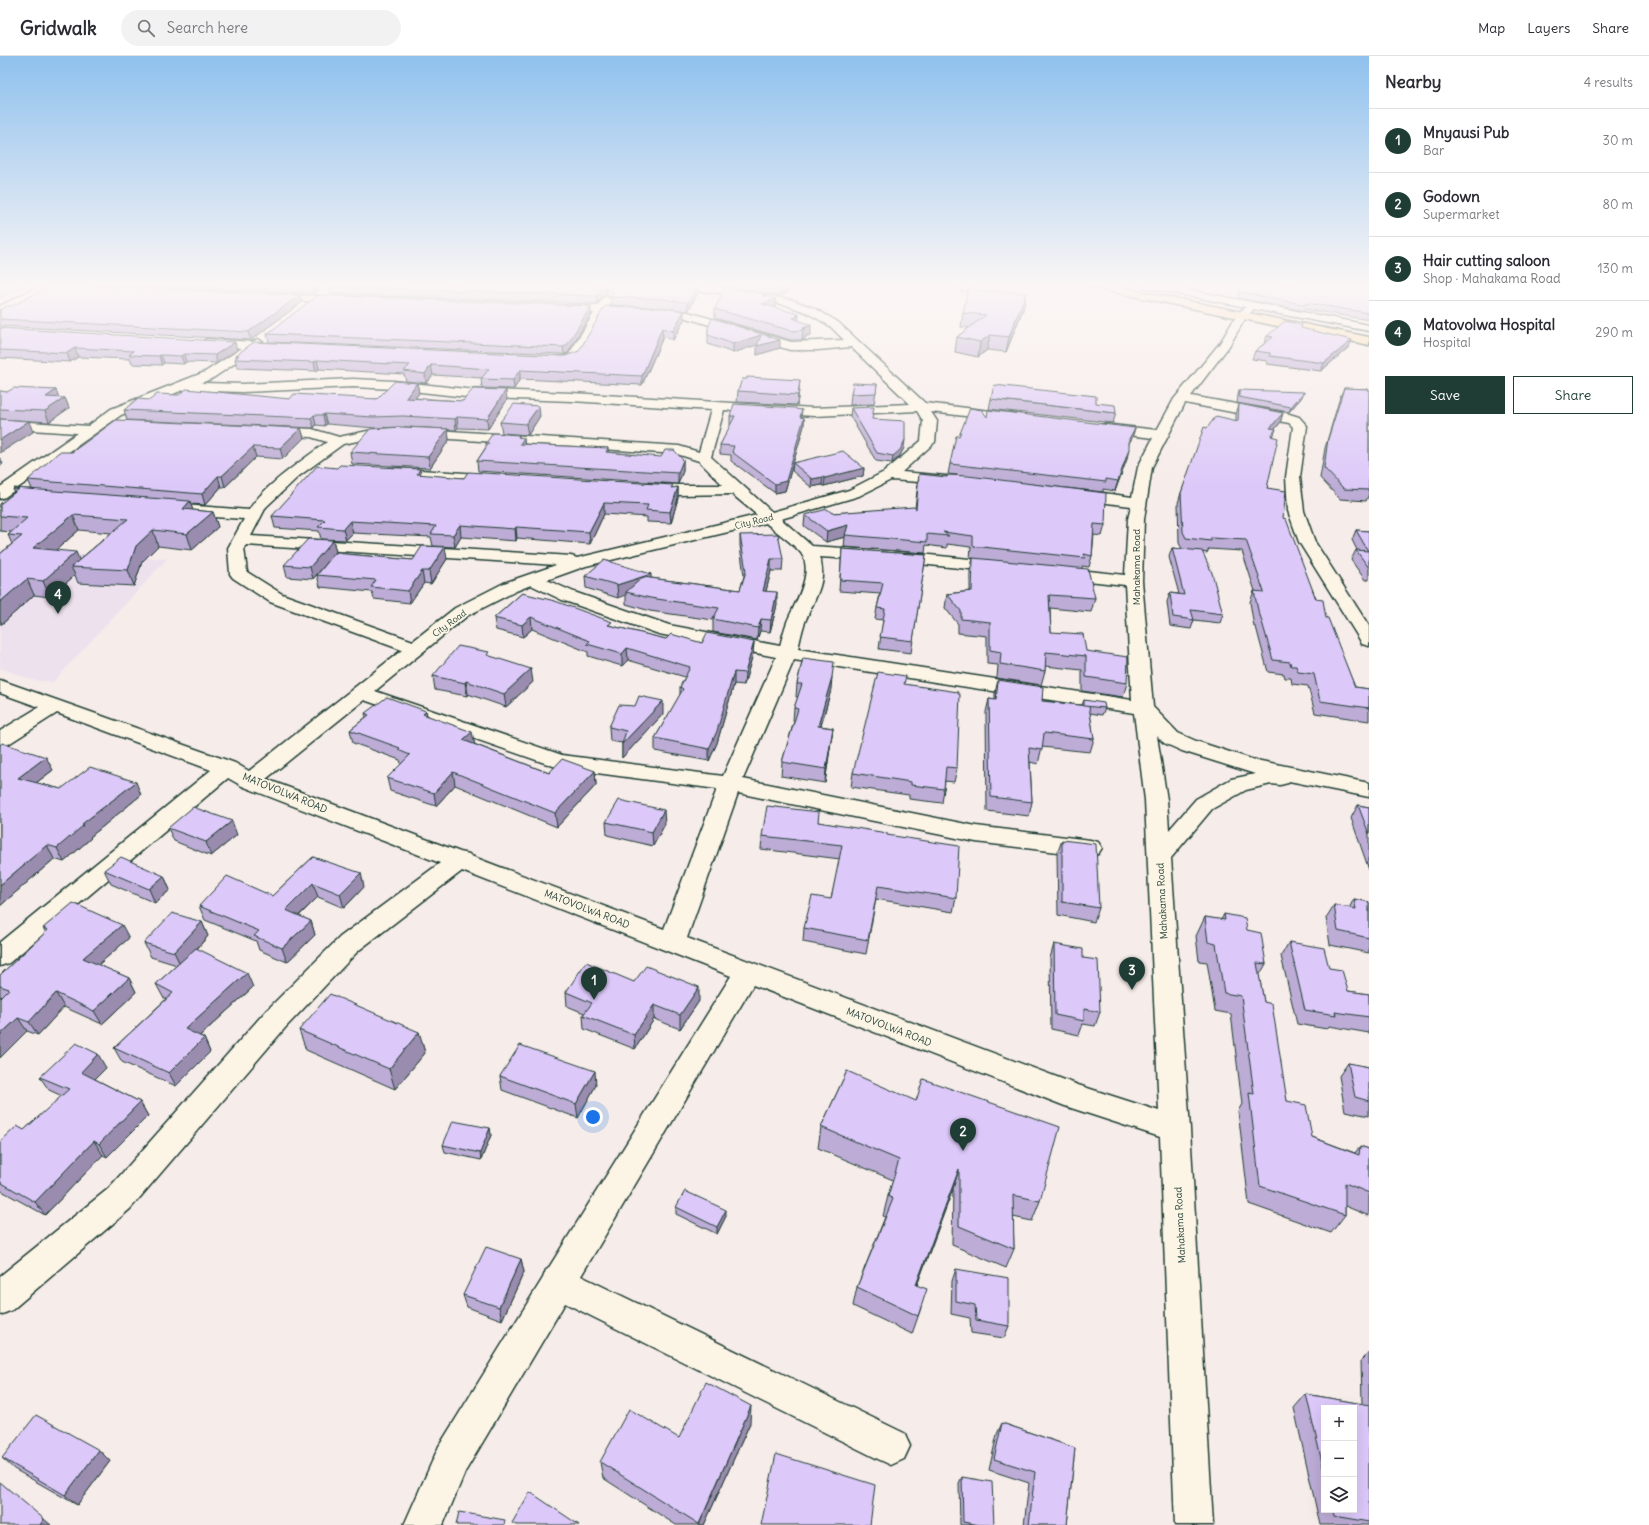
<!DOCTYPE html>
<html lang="en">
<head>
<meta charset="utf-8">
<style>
  :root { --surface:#fff; --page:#f2f2f3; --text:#2b2b33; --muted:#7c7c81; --line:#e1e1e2; --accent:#1f3d34 }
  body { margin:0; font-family:Delius,sans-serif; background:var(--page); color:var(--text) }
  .controls { position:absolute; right:12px; bottom:12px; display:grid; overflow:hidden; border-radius:0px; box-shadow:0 4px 16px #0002 }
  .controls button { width:36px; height:36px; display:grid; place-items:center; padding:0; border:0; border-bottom:1px solid var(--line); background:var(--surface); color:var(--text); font:20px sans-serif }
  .you { position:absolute; left:593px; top:1061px; width:14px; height:14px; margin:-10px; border:3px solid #fff; border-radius:50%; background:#1a73e8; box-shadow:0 0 0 6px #1a73e833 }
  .badge { display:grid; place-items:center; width:26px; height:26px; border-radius:50%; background:var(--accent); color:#fff; font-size:13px; font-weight:700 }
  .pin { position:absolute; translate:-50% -33px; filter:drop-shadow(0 1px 2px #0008) }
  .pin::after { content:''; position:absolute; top:21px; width:14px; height:12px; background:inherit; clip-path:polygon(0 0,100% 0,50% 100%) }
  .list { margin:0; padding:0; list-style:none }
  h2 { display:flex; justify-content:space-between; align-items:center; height:52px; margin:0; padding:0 16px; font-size:17px }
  h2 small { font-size:13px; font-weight:400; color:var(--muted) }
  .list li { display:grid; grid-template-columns:26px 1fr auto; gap:12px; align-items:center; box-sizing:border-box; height:64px; padding:0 16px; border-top:1px solid var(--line) }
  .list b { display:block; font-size:15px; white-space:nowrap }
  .list p { margin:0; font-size:13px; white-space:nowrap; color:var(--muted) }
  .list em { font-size:13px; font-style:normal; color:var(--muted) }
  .actions { display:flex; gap:8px; padding:12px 16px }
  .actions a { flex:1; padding:9px 0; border:1px solid var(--accent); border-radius:0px; text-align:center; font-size:14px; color:var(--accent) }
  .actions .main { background:var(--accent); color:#fff }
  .icon { flex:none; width:22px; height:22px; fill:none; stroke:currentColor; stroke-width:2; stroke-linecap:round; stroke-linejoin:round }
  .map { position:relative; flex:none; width:1369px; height:1469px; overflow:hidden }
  header { display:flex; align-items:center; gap:24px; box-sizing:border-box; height:56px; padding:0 20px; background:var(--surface); border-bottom:1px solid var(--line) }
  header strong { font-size:19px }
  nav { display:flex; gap:22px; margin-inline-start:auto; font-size:14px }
  .search { width:280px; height:36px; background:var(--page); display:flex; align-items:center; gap:10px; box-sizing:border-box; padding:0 14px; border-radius:22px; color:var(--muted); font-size:15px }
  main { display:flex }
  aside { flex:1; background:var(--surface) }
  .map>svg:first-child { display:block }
  .built { fill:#eee1ee }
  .green { fill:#a7dda0; stroke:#638d6a }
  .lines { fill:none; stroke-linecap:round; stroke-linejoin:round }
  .minor-casing { stroke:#1f3d34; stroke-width:3 }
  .highway-casing { stroke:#1f3d34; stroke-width:3 }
  .minor { fill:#fcf5e5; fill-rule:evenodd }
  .highway { fill:#faddab; fill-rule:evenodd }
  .wall { fill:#bdacd6; stroke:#1f3d34; fill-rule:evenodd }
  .shaded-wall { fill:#9a8cae; stroke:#1f3d34 }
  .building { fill:#dcc8f9; stroke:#1f3d34 }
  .labels { text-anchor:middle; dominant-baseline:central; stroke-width:3.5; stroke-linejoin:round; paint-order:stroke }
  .far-street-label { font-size:9px; fill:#1f3d34; stroke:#fcf5e5 }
  .street-label { font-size:10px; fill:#1f3d34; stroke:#fcf5e5 }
</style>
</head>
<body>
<header>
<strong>Gridwalk</strong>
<div class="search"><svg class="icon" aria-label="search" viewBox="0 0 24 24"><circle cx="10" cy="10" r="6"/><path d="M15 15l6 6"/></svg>Search here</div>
<nav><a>Map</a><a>Layers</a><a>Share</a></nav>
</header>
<main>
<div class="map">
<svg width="1369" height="1469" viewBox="0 0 1369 1469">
  <rect width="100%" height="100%" fill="#f6ece9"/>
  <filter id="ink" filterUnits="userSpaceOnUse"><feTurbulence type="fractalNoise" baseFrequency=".025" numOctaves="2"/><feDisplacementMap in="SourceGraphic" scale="8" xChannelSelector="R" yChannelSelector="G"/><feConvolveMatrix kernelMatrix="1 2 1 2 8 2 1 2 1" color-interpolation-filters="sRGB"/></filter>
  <g filter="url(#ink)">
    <path class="built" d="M 0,493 L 167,503 L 53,626 L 32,624 L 0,612 Z"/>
    <path class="green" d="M 0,228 L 28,228 L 0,242 Z"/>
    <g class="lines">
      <defs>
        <g id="minor">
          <path d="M 43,228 L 55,228 L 54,230 L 0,257 L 0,250 Z"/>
          <path d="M 610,228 L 671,228 L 713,230 L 792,244 L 814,252 L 838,266 L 925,347 L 1016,358 L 1021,359 L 1023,362 L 1021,365 L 1016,366 L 931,356 L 937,365 L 935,386 L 902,416 L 947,420 L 952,421 L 954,424 L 952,427 L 947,428 L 891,424 L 859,440 L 781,463 L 812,490 L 889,495 L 1000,506 L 1006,507 L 1008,511 L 1006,515 L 1000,516 L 889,505 L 819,501 C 829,524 813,545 805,566 C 802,574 800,584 798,593 L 1132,644 L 1125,529 L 1061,522 L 1055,521 L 1052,517 L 1055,513 L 1061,512 L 1125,519 L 1128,463 L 1131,450 L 1075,443 L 1070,441 L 1067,438 L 1070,435 L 1075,433 L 1132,441 L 1138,411 L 1153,382 L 1104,376 L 1099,375 L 1097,372 L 1099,369 L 1104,368 L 1157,374 L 1174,343 L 1220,287 L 1238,257 L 1246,251 L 1143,231 L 1138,228 L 1158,228 L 1369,269 L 1369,275 L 1253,253 L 1253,254 L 1246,261 L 1229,290 L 1191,340 L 1286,357 L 1299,361 L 1307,370 L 1300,421 L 1304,455 L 1315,486 L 1369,570 L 1369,590 L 1362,588 L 1360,584 L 1299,486 L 1288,455 L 1286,421 L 1293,371 L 1289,367 L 1185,347 L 1152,411 L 1144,463 L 1142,525 L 1153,651 L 1178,677 L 1196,685 L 1251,703 L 1369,727 L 1369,741 L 1289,725 L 1288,727 L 1280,729 L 1271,728 L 1246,734 L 1212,753 L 1171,802 L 1190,1073 L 1213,1469 L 1175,1469 L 1160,1081 L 1065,1050 L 753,929 L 581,1220 L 904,1377 L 910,1390 L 904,1403 L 891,1409 L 878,1403 L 565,1247 L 465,1416 L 443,1469 L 404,1469 L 439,1390 L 543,1222 L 546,1214 L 548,1213 L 731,920 L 462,815 L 358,895 L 285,972 L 130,1153 L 12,1254 L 0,1259 L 0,1220 L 108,1133 L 265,956 L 340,881 L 440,807 L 242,730 L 228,722 L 9,907 L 0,910 L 0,886 L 211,714 L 57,657 L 7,689 L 0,690 L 0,675 L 39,651 L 0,637 L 0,624 L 235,707 L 249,715 L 402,594 L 270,546 L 233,522 L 230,518 L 228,492 L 244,463 L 183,459 L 177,457 L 175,454 L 177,451 L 183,449 L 249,454 C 263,430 304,403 327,386 L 311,381 L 272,379 L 267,378 L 265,375 L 267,372 L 272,371 L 312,373 L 339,381 L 377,373 L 405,372 L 679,390 L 699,396 L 711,354 L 572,345 L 466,341 L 394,333 L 353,331 L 242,336 L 183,334 L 121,359 L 5,441 L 0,443 L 0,431 L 77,377 L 0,372 L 0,364 L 88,370 L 111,353 L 205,316 L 242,292 L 203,289 L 201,287 L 203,285 L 207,283 L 252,286 L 258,283 L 264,287 L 284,288 L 286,291 L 284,294 L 256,293 L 213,322 L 201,327 L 242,328 L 353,323 L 394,325 L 466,333 L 572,337 L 814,352 L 910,348 L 851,291 L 818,294 L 790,294 L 687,262 L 664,259 L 605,257 L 578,303 L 566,308 L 546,307 L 544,304 L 546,301 L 564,300 L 569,298 L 594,257 L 562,255 L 558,254 L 557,252 L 558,250 L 598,250 L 603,242 L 607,241 L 612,244 L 609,251 L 664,253 L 688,256 L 791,286 L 844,284 L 830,270 L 806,256 L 786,249 L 713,236 L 615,231 ZM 724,354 L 814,360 L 917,355 L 923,365 L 921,385 L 884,416 L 849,434 L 772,456 L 711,401 ZM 405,380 L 677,398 L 699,405 L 723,429 L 678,429 L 648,427 L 643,429 L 640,432 L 643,435 L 678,439 L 732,438 L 757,459 L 577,502 L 571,500 L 251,480 L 266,451 L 299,420 L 343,388 L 377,381 ZM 766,467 C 774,474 795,489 801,497 C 815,517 794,548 787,566 C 784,574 782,582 780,590 L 669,569 L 574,536 L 547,524 L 586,510 ZM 246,489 L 556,509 L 504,527 L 455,552 L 413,585 L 282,538 L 247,516 L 244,492 ZM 531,529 L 562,544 L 659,578 L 776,601 L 723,720 L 562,699 L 375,635 L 467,560 L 516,535 ZM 794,604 L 1134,657 L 1145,744 L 1159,1055 L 1078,1029 L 687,882 L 738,737 L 976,786 L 1090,800 L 1098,798 L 1102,792 L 1098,786 L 1090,784 L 976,770 L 743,723 ZM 364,644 L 559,712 L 717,733 L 664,873 L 471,800 L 469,798 L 460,796 L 266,723 ZM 1157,680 L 1164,687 L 1182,695 L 1255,718 L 1231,723 L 1196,743 L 1169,774 L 1167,744 Z"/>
          <path d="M 961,228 L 971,228 L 967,234 L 963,235 L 958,232 Z"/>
          <path d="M 272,238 L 343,241 L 348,244 L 343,247 L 268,243 L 267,241 Z"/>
          <path d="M 390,412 L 494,419 L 499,420 L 501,423 L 499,426 L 494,427 L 385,419 L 383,416 L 385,413 Z"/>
        </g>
        <path id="highway" d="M 1084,228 L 1103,228 L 1369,281 L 1369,289 L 1089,231 Z"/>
      </defs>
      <use href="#minor" class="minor-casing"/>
      <use href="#highway" class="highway-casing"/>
      <use href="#minor" class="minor"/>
      <use href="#highway" class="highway"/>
    </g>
    <g class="wall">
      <path d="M 72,228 L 327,228 L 314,237 Z"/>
      <path d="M 728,228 L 783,228 L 788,230 L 787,237 L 780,240 L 728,231 Z"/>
      <path d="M 1240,228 L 1369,228 L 1369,264 L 1304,253 L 1304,255 L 1238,242 Z"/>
      <path d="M 698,229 L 698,237 L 688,255 L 664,252 L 611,249 L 611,242 L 607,240 L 602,241 L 597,248 L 331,238 L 329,230 Z"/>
      <path d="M 765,238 L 765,240 L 776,252 L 799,264 L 811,279 L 806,280 L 805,283 L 802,284 L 791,284 L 715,262 L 715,253 Z"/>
      <path d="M 300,239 L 302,246 L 251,284 L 0,270 L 0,254 Z"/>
      <path d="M 1024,251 L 1006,296 L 987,294 L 978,301 L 955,296 L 957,281 L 969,272 L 961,271 L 963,257 Z"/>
      <path d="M 591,257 L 568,297 L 564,298 L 269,286 L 267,278 Z"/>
      <path d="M 684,264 L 673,284 L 663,281 L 642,329 L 520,323 L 514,333 L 482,332 L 481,323 L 482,322 L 433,319 L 426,327 L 406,325 L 404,318 L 319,313 L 316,315 L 237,312 L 235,303 L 236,302 L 236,299 L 565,300 Z"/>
      <path d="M 0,272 L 237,294 L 217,307 L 186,306 L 184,308 L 164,307 L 162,309 L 132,308 L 130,303 L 78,301 L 70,306 L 0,302 Z"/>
      <path d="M 708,272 L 780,292 L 757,299 L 758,288 L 733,297 L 708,288 Z"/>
      <path d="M 1301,272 L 1349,291 L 1321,315 L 1267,308 L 1267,305 L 1252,303 L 1255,295 L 1265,287 L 1267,280 Z"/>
      <path d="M 747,323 L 799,334 L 797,349 L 737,346 L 738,335 Z"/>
      <path d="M 417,327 L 419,337 L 415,342 L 463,345 L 507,344 L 488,373 L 458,372 L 456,374 L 404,371 L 448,373 L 449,384 L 430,412 L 352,408 L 350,396 L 400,371 L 375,372 L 327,368 L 325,370 L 316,369 L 314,372 L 127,364 L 124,354 L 290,343 L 377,343 Z"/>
      <path d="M 877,328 L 874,348 L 850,349 L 851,338 Z"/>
      <path d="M 1344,332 L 1369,333 L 1369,438 L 1366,445 L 1340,443 L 1320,422 L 1325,392 L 1340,341 Z"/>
      <path d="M 56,334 L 59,342 L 65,342 L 69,352 L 49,366 L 0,363 L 0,335 L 7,336 Z"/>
      <path d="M 1239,334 L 1302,341 L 1289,356 L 1237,347 L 1238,339 Z"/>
      <path d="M 991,343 L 1116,357 L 1113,367 L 989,353 Z"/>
      <path d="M 1239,348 L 1283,357 L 1280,367 L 1275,373 L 1276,373 L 1273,381 L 1267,432 L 1283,462 L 1316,543 L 1326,562 L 1355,631 L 1369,633 L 1369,665 L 1315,657 L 1308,630 L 1292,628 L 1291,622 L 1285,622 L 1284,618 L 1268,616 L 1256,571 L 1254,571 L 1250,546 L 1254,535 L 1255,535 L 1242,495 L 1209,493 L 1207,497 L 1202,496 L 1223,558 L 1220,567 L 1194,564 L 1191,573 L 1170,570 L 1167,546 L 1170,537 L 1179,538 L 1169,501 L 1172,492 L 1182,493 L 1179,487 L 1178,447 L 1181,437 L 1207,372 L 1236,364 L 1236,358 Z"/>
      <path d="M 851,352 L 872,363 L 904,392 L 899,401 L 892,407 L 876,405 L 850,360 Z"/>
      <path d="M 796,354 L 802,354 L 801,361 L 804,362 L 804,370 L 785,435 L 775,437 L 731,405 L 731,399 L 720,398 L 720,389 L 731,369 L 730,369 L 730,360 Z"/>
      <path d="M 540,360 L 528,379 L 502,377 L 500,366 Z"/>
      <path d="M 987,361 L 1135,372 L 1132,382 L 1129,387 L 1127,403 L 1115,435 L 1103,433 L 1103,436 L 1021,427 L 1105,469 L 1102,480 L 1094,479 L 1092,500 L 1089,511 L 1082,510 L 1082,513 L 1095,542 L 1091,556 L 1050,552 L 1051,576 L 1086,595 L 1127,627 L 1123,641 L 1082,635 L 1082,614 L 1045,610 L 1045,615 L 1041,629 L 997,622 L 998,609 L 987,608 L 987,580 L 958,577 L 958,568 L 945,552 L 947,538 L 970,535 L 970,515 L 973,502 L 970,502 L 971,491 L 947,488 L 947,492 L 926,489 L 925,497 L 844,491 L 845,481 L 826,486 L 804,470 L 805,459 L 832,457 L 915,452 L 919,418 L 947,421 L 957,419 L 948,418 L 950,408 L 959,380 Z"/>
      <path d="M 301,372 L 304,382 L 283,403 L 256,401 L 225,431 L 221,431 L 205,449 L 191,448 L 192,454 L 213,456 L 218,471 L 192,494 L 158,490 L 142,506 L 134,530 L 78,527 L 75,519 L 50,541 L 34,539 L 2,568 L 0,568 L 0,498 L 12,488 L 8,479 L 11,476 L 0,475 L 0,448 L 14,437 L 13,433 L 32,433 L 28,424 L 72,396 ZM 79,474 L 111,477 L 79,504 L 56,494 Z"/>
      <path d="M 520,382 L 525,388 L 608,392 L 608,396 L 683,404 L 683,415 L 678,428 L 478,415 L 477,405 L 486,391 L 486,387 Z"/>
      <path d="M 793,407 L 864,412 L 863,420 L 824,430 L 822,429 L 811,431 L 792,415 Z"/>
      <path d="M 421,419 L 464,422 L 673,432 L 678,431 L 678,442 L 671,467 L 647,466 L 647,461 L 604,458 L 590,488 L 517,482 L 516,485 L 461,481 L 455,491 L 433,490 L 431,481 L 353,477 L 346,484 L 321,483 L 319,475 L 275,472 L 272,460 Z"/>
      <path d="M 1356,474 L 1369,475 L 1369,524 L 1365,524 L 1351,504 L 1356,494 L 1357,494 L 1352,484 Z"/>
      <path d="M 740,479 L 783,503 L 782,515 L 771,515 L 766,535 L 777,549 L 770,576 L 760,575 L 757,584 L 713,576 L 713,564 L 650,555 L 626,548 L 626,539 L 618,542 L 586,532 L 585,520 L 651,522 L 740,534 L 744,520 L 740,490 Z"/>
      <path d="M 333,484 L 336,496 L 335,497 L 413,504 L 447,503 L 431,528 L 424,527 L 410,547 L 374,543 L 372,536 L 320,531 L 317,519 L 313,523 L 287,521 L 284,509 Z"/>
      <path d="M 842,493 L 926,499 L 911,597 L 879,593 L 883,564 L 875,563 L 877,552 L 880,538 L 839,535 Z"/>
      <path d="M 522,537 L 612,570 L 666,583 L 702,587 L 754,586 L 753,598 L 744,629 L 734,628 L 717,687 L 709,705 L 655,695 L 655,682 L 680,639 L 680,631 L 685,621 L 628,604 L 622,610 L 588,600 L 588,596 L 532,573 L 523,581 L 496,574 L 494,562 Z"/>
      <path d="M 803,602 L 831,634 L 821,670 L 833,672 L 825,727 L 781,720 L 782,706 L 794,665 L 793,665 L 794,652 L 798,641 L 796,641 L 797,628 Z"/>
      <path d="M 433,620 L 533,626 L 506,651 L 468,638 L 467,640 L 435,634 Z"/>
      <path d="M 998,624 L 1042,645 L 1082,649 L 1084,644 L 1105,652 L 1102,659 L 1090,657 L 1094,683 L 1090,696 L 1042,691 L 1038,708 L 1030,706 L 1032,746 L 1029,760 L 987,755 L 986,656 L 989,643 L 995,644 L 995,637 Z"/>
      <path d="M 904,628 L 957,712 L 954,726 L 945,725 L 944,733 L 942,747 L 909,743 L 909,739 L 851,731 L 853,717 Z"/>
      <path d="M 426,655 L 427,659 L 474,688 L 549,717 L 595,715 L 596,729 L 557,771 L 455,729 L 436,750 L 390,735 L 387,722 L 401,708 L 400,704 L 353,687 L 350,674 L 366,661 L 365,657 Z"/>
      <path d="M 663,658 L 622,702 L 622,687 L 610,685 L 609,671 Z"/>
      <path d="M 0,689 L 53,714 L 36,727 L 61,733 L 141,739 L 90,781 L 91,782 L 64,806 L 54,803 L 0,850 Z"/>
      <path d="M 1358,749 L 1369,751 L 1369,814 L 1351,762 Z"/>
      <path d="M 606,766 L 665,768 L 653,790 L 607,779 Z"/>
      <path d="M 818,766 L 887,779 L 956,842 L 953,856 L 876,843 L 866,898 L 803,886 L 804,872 L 831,843 L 840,803 L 761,793 L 762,780 Z"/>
      <path d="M 168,772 L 237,779 L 211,800 L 174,785 Z"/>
      <path d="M 1062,784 L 1099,852 L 1094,866 L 1058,859 L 1057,798 Z"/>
      <path d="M 313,801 L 364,831 L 344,852 L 318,841 L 299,860 L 311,865 L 315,879 L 287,906 L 259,894 L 256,885 L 205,864 L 199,850 L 272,840 Z"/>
      <path d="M 104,814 L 164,820 L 170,834 L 155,847 L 111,828 Z"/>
      <path d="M 1354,843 L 1369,846 L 1369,897 L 1330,889 L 1326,862 L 1334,849 L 1349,852 Z"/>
      <path d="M 1224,858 L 1247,874 L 1266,908 L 1259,920 L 1264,946 L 1287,1045 L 1312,1081 L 1355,1097 L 1360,1090 L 1369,1093 L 1369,1160 L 1345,1150 L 1345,1159 L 1331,1177 L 1249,1148 L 1238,1055 L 1242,1048 L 1231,958 L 1215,955 L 1207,906 L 1199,905 L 1196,880 L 1205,861 L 1221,864 Z"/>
      <path d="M 202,866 L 208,880 L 197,893 L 253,931 L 200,980 L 204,982 L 210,996 L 176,1030 L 122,1006 L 114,992 L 166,943 L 163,941 L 156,928 L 177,909 L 151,901 L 144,887 Z"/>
      <path d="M 43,872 L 129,882 L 98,909 L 129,922 L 136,936 L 102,968 L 64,951 L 38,979 L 27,975 L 0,1002 L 0,942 L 1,940 L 0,940 L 0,919 L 46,877 Z"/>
      <path d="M 1289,886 L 1329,912 L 1348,935 L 1369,938 L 1369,977 L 1329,970 L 1327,973 L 1297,968 L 1281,900 Z"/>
      <path d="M 1054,888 L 1083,902 L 1100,956 L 1095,970 L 1083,968 L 1079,979 L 1051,973 L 1050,902 Z"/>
      <path d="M 634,926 L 699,945 L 680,973 L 654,963 L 635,993 L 584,973 L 583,959 L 584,957 L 567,950 L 566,936 Z"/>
      <path d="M 299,974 L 419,976 L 425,997 L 395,1033 L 306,994 Z"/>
      <path d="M 1348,1007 L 1369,1011 L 1369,1060 L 1345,1055 L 1339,1020 Z"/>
      <path d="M 106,1012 L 95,1023 L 140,1046 L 148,1060 L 107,1101 L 103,1099 L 45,1159 L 0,1134 L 0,1086 L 24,1074 L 62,1040 L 49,1034 L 40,1021 Z"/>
      <path d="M 847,1015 L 1040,1145 L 1032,1165 L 1013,1161 L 1014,1193 L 1006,1212 L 952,1189 L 953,1133 L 917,1229 L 921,1252 L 912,1278 L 853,1250 L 857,1231 L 885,1161 L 883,1160 L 888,1140 L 893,1124 L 818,1092 L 821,1071 Z"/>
      <path d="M 500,1020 L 596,1029 L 578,1062 L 502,1034 Z"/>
      <path d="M 490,1072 L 491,1079 L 481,1104 L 445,1096 L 443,1089 Z"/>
      <path d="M 676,1151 L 726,1160 L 717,1178 L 676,1158 Z"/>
      <path d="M 521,1203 L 524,1216 L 502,1264 L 467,1251 L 463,1239 Z"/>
      <path d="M 956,1213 L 1009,1270 L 1004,1282 L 971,1277 L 970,1262 L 951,1258 L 952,1225 Z"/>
      <path d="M 1369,1296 L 1369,1469 L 1320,1469 L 1294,1352 L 1306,1338 L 1362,1348 L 1361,1304 ZM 1324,1352 L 1354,1454 L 1324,1454 Z"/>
      <path d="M 750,1367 L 704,1469 L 676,1469 L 603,1422 L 600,1406 L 679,1382 Z"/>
      <path d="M 1002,1367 L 1075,1392 L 1067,1469 L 1024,1469 L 1029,1427 L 989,1414 L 997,1378 Z"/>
      <path d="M 2,1402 L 110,1405 L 77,1449 L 14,1413 Z"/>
      <path d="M 962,1421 L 994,1469 L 960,1469 L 959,1427 Z"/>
    </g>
    <g class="shaded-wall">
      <path d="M 315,228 L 327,228 L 314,237 L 312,230 Z"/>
      <path d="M 782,228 L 783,228 L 782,232 L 788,230 L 787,237 L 780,240 Z"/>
      <path d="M 698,229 L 698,237 L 688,255 L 688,247 Z"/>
      <path d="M 606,232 L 607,240 L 602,241 L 597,248 L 597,240 L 601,233 Z"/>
      <path d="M 1026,237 L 1024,251 L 1006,296 L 1009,281 Z"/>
      <path d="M 300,239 L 302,246 L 251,284 L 248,276 Z"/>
      <path d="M 776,243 L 775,252 L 762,248 Z"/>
      <path d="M 591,250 L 591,257 L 568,297 L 564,298 L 563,291 Z"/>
      <path d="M 684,255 L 684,264 L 673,284 L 673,275 Z"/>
      <path d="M 799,258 L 798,268 L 793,262 Z"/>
      <path d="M 811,269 L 811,279 L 806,280 L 805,283 L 802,284 L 803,272 Z"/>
      <path d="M 662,272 L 663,281 L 642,329 L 642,320 Z"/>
      <path d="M 761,279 L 760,288 L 733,297 L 733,288 Z"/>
      <path d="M 990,279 L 987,294 L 978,301 L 980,286 Z"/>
      <path d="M 780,284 L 780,292 L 757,299 L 757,290 Z"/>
      <path d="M 1352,284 L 1349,291 L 1321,315 L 1324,307 Z"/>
      <path d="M 235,286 L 237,294 L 217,307 L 215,299 Z"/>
      <path d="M 75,292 L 78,301 L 70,306 L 67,297 Z"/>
      <path d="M 184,298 L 186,306 L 184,308 L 181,300 Z"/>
      <path d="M 161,299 L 164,307 L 162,309 L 159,300 Z"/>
      <path d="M 317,304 L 319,313 L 316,315 L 314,306 Z"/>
      <path d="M 431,309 L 433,319 L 426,327 L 425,318 Z"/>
      <path d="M 520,314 L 520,323 L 514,333 L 513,324 Z"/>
      <path d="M 800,324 L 799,334 L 797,349 L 798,339 Z"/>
      <path d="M 417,327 L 419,337 L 408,352 L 406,342 Z"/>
      <path d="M 56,334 L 60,344 L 46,341 Z"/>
      <path d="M 506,334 L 507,344 L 488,373 L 487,363 Z"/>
      <path d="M 1304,336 L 1302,341 L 1289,356 L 1291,351 Z"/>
      <path d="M 65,342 L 69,352 L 49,366 L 45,355 Z"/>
      <path d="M 539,350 L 540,360 L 528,379 L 526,368 Z"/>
      <path d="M 1283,357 L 1280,367 L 1267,382 L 1270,372 Z"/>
      <path d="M 324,358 L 327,368 L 325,370 L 323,359 Z"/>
      <path d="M 314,359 L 316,369 L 314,372 L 311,362 Z"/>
      <path d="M 457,361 L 458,372 L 456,374 L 455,363 Z"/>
      <path d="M 804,362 L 804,370 L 785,435 L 775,437 L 775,428 Z"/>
      <path d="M 29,365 L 33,376 L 0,397 L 0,384 Z"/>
      <path d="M 301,372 L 304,382 L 283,403 L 280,392 Z"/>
      <path d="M 1135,372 L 1132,382 L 1126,393 L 1129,383 Z"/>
      <path d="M 448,373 L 449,384 L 430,412 L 428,401 Z"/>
      <path d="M 519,379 L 520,387 L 524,382 L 525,392 L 521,398 L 518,381 Z"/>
      <path d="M 905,384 L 904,392 L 899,401 L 892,407 L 893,400 Z"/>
      <path d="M 253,391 L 256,401 L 225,431 L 222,420 Z"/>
      <path d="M 1129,393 L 1127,403 L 1115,435 L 1118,425 Z"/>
      <path d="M 0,402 L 3,408 L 0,410 Z"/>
      <path d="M 683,404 L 683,415 L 678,428 L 678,417 Z"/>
      <path d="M 864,412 L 863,420 L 824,430 L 825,422 Z"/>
      <path d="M 420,413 L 422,425 L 417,418 Z"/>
      <path d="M 218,420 L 221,431 L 205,449 L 202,438 Z"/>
      <path d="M 823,421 L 822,429 L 811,431 L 812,423 Z"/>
      <path d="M 678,431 L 678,442 L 671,467 L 670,456 Z"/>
      <path d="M 190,445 L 195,461 L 183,453 Z"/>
      <path d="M 604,447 L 604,458 L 590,488 L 589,476 Z"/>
      <path d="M 213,456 L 218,471 L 192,494 L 187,478 Z"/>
      <path d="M 73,459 L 79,474 L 40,508 L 33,492 Z"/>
      <path d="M 350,465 L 353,477 L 346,484 L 343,473 Z"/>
      <path d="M 460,469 L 461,481 L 455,491 L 453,479 Z"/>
      <path d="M 848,469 L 845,481 L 826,486 L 827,475 Z"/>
      <path d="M 516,471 L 517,482 L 516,485 L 515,473 Z"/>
      <path d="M 153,474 L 158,490 L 142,506 L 134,530 L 128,514 L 136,490 Z"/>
      <path d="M 333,484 L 336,496 L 313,523 L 310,511 Z"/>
      <path d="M 445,491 L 447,503 L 431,528 L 429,515 Z"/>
      <path d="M 76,496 L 82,511 L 71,511 L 75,519 L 50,541 L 43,525 Z"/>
      <path d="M 771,503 L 771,515 L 763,547 L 763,535 Z"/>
      <path d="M 422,515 L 424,527 L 410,547 L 408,535 Z"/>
      <path d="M 651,518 L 651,530 L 626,536 L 626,539 L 618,542 L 617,529 Z"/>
      <path d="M 27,523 L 34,539 L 2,568 L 0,564 L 0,546 Z"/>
      <path d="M 777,536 L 777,549 L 770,576 L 771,564 Z"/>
      <path d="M 531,561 L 532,573 L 523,581 L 522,569 Z"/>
      <path d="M 761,563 L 760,575 L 757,584 L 758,572 Z"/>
      <path d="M 754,586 L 753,598 L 744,629 L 745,617 Z"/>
      <path d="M 627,592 L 628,604 L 622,610 L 622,598 Z"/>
      <path d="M 531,613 L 533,626 L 506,651 L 504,638 Z"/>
      <path d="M 734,616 L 734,628 L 717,687 L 709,705 L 709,693 Z"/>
      <path d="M 832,621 L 831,634 L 817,683 L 818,670 Z"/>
      <path d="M 466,625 L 468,638 L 467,640 L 465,627 Z"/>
      <path d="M 663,645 L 663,658 L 622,702 L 622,688 Z"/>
      <path d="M 426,655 L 429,668 L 423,658 Z"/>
      <path d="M 833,672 L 831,685 L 825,727 L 826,713 Z"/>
      <path d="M 472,676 L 475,689 L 463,684 Z"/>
      <path d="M 46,701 L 53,714 L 24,736 L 18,722 Z"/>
      <path d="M 595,715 L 596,729 L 557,771 L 555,757 Z"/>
      <path d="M 453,716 L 455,729 L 436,750 L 434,737 Z"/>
      <path d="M 136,726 L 141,739 L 90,781 L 91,782 L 64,806 L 57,792 L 82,768 Z"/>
      <path d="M 664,754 L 665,768 L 653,790 L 652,776 Z"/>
      <path d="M 232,765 L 237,779 L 211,800 L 206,786 Z"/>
      <path d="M 47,789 L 54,803 L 0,850 L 0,829 Z"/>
      <path d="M 361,817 L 364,831 L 344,852 L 340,838 Z"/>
      <path d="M 164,820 L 170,834 L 155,847 L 149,833 Z"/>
      <path d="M 313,827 L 318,841 L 290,868 L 286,854 Z"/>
      <path d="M 311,865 L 315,879 L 287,906 L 282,892 Z"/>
      <path d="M 202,866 L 208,880 L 181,910 L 174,896 Z"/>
      <path d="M 122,869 L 129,882 L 90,916 L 83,902 Z"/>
      <path d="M 247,917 L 253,931 L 192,987 L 185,973 Z"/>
      <path d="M 129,922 L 136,936 L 102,968 L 94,955 Z"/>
      <path d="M 699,931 L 699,945 L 680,973 L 680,959 Z"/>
      <path d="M 56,937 L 64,951 L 38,979 L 29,966 Z"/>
      <path d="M 654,949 L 654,963 L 635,993 L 634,979 Z"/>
      <path d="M 18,962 L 27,975 L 0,1002 L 0,979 Z"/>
      <path d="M 419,976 L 425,997 L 395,1033 L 389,1013 Z"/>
      <path d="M 204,982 L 210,996 L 176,1030 L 169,1017 Z"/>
      <path d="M 98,998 L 106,1012 L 89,1029 L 81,1016 Z"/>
      <path d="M 595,1015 L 596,1029 L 578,1062 L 576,1048 Z"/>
      <path d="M 140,1046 L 148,1060 L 107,1101 L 99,1088 Z"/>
      <path d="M 490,1072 L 491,1079 L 481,1104 L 480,1097 Z"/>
      <path d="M 94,1085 L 103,1099 L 45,1159 L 35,1146 Z"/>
      <path d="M 959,1113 L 953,1133 L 910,1248 L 916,1229 Z"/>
      <path d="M 726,1154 L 726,1160 L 717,1178 L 717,1171 Z"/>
      <path d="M 521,1203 L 524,1216 L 502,1264 L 499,1251 Z"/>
      <path d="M 751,1350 L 750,1367 L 704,1469 L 699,1469 Z"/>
      <path d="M 99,1394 L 110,1405 L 77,1449 L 65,1439 Z"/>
      <path d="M 44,1463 L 51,1469 L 40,1469 Z"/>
    </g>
    <g class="building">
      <path d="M 53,228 L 300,239 L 248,276 L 0,263 L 0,254 L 7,250 L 12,250 Z"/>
      <path d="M 264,228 L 315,228 L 312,230 Z"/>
      <path d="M 332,228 L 675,228 L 698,229 L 688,247 L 664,243 L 611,241 L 613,236 L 606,232 L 601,233 L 597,240 L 329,230 Z"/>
      <path d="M 754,228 L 782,228 L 788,230 L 781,232 Z"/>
      <path d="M 1241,228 L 1369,228 L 1369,257 L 1306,247 L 1306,249 L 1240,236 Z"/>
      <path d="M 725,231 L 765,238 L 762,239 L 776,243 L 762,248 L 799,258 L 796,260 L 799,260 L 793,262 L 811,269 L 803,272 L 806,273 L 802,274 L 792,275 L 715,253 Z"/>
      <path d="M 968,233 L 1026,237 L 1009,281 L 990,279 L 980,286 L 957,281 L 986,259 L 963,257 Z"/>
      <path d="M 318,239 L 591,250 L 567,289 L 563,291 L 267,278 Z"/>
      <path d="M 605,250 L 664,252 L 684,255 L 673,275 L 662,272 L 642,320 L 520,314 L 513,324 L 481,323 L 489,313 L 431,309 L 425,318 L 404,315 L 410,309 L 317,304 L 314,306 L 235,303 L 239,299 L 236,299 L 254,286 L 565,300 L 579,295 Z"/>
      <path d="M 712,262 L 780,284 L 757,290 L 761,279 L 733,288 L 708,279 L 708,272 Z"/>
      <path d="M 1285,265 L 1302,269 L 1301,272 L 1352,284 L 1324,307 L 1270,300 L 1270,297 L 1255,295 L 1273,281 L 1267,280 Z"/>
      <path d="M 0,272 L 235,286 L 215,299 L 184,298 L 181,300 L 161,299 L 159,300 L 129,299 L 134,295 L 75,292 L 67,297 L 0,294 Z"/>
      <path d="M 747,321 L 800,324 L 798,339 L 738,335 L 742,323 L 747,323 Z"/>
      <path d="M 395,325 L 417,327 L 406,342 L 463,345 L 473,333 L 506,334 L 487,363 L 457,361 L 455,363 L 403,360 L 373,361 L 324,358 L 323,359 L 314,359 L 311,362 L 124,354 L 137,343 L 150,344 L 157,338 L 179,339 L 186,333 L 290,343 L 294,338 L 377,343 Z"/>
      <path d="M 853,327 L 877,328 L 876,337 L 851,338 Z"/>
      <path d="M 994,329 L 1096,340 L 1096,347 L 1115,349 L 1116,357 L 991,343 Z"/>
      <path d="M 14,332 L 56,334 L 46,341 L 65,342 L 45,355 L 0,353 L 0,335 L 7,336 Z"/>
      <path d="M 1344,332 L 1369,333 L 1369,434 L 1344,433 L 1324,412 L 1328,383 Z"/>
      <path d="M 1239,334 L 1304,336 L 1291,351 L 1239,341 Z"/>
      <path d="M 514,348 L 539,350 L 526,368 L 500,366 Z"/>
      <path d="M 734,348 L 796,352 L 796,353 L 802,354 L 800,361 L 804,362 L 786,425 L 775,428 L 732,396 L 734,390 L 720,389 L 735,360 L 730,360 Z"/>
      <path d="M 1239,348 L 1283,357 L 1270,372 L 1276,373 L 1271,380 L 1278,382 L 1267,432 L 1286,435 L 1283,462 L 1286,463 L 1316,543 L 1323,544 L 1326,562 L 1328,562 L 1355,631 L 1369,633 L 1369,652 L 1320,645 L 1314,618 L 1298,616 L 1296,610 L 1291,610 L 1290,606 L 1273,604 L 1260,559 L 1259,559 L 1254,535 L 1264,536 L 1246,484 L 1211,482 L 1211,485 L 1186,482 L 1183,476 L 1181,437 L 1204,371 L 1207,372 L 1216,360 L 1238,365 Z"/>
      <path d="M 874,351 L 872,363 L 905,365 L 905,384 L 900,394 L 893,400 L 877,397 L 851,352 Z"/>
      <path d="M 970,352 L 982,354 L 987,361 L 988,354 L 1135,372 L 1129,383 L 1129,393 L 1118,425 L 1106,423 L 1106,426 L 950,408 L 956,380 L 959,380 Z"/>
      <path d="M 0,363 L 29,365 L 0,384 Z"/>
      <path d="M 116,364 L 301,372 L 280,392 L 253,391 L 222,420 L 218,420 L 202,438 L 28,424 L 59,396 L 72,396 Z"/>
      <path d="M 403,371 L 448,373 L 428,401 L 350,396 L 370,373 Z"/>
      <path d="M 493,377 L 519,379 L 518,381 L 524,382 L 520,388 L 608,392 L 606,396 L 661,401 L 665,394 L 674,394 L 683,404 L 678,417 L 477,405 L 489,387 L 486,387 Z"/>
      <path d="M 843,395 L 864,412 L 825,422 L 823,421 L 812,423 L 793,407 Z"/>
      <path d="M 340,409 L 420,413 L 417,418 L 464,422 L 468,416 L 673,429 L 671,432 L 678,431 L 670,456 L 646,454 L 648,449 L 604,447 L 589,476 L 516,471 L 515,473 L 460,469 L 453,479 L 431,478 L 436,470 L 350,465 L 343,473 L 318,471 L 325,464 L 272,460 L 317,410 L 337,412 Z"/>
      <path d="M 919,418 L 947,421 L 948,419 L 968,420 L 1106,437 L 1105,469 L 1094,468 L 1092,500 L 1084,498 L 1085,502 L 973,490 L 973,480 L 943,476 L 949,480 L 927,478 L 927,486 L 845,479 L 848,469 L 827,475 L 805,459 L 827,453 L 832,457 L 914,451 L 916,453 Z"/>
      <path d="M 14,432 L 190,445 L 183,453 L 213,456 L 187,478 L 153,474 L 136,490 L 128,514 L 71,511 L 128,463 L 73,459 L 33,492 L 76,496 L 43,525 L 27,523 L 0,546 L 0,498 L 22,480 L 8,479 L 27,462 L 0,460 L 0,448 L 19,433 L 13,433 Z"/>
      <path d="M 1356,474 L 1369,475 L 1369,512 L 1356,494 L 1368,495 Z"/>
      <path d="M 778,478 L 783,503 L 771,503 L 763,535 L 777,536 L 771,564 L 761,563 L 758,572 L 713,563 L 719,552 L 650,542 L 626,536 L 643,521 L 740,534 L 746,515 L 740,479 Z"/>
      <path d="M 308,483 L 333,484 L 310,511 L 284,509 Z"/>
      <path d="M 422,490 L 445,491 L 429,515 L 422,515 L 408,535 L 371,531 L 376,524 L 317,519 L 335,497 L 413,504 Z"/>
      <path d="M 1172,492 L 1202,495 L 1212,517 L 1223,558 L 1191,554 L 1194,564 L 1173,561 L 1170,537 L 1184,539 Z"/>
      <path d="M 842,493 L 926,499 L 913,585 L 880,581 L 885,553 L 877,552 L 883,527 L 840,524 Z"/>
      <path d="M 973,502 L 1088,513 L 1095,542 L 1049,539 L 1051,576 L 1083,578 L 1086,595 L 1128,601 L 1127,627 L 1086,621 L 1086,600 L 1046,596 L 1045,615 L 1000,608 L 1001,596 L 990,594 L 990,566 L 961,563 L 961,555 L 947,538 L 972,535 Z"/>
      <path d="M 604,504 L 651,518 L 617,529 L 585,520 Z"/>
      <path d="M 522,537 L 555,545 L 612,566 L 608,569 L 666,583 L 671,578 L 702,587 L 707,577 L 754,586 L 745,617 L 734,616 L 717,675 L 709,693 L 655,682 L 683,633 L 680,631 L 690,611 L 627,592 L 622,598 L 587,588 L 590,585 L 531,561 L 522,569 L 494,562 Z"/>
      <path d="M 458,590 L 489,596 L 487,599 L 531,613 L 504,638 L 466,625 L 465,627 L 433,620 Z"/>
      <path d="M 803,602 L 834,606 L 832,621 L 818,670 L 833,672 L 826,713 L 782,706 L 798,653 L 794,652 L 802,628 L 797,628 Z"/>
      <path d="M 878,616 L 906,620 L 904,628 L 958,636 L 958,638 L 960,638 L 957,712 L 946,711 L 944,733 L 911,729 L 911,726 L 853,717 Z"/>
      <path d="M 998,624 L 1043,631 L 1042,645 L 1089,650 L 1094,683 L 1044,677 L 1042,694 L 1029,692 L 1032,746 L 991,741 L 989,643 L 996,644 Z"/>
      <path d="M 639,640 L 663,645 L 622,688 L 626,675 L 609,671 L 619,649 L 635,650 Z"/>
      <path d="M 387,641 L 426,655 L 423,658 L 472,676 L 463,684 L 549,717 L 562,703 L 595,715 L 555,757 L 453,716 L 434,737 L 387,722 L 410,699 L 398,694 L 400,692 L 350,674 L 369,659 L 365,657 Z"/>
      <path d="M 1084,644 L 1104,647 L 1105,652 L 1084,650 Z"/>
      <path d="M 2,687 L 46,701 L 18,722 L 61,733 L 90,711 L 136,726 L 82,768 L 84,769 L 57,792 L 47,789 L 0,829 L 0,689 Z"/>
      <path d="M 619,744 L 664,754 L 652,776 L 606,766 Z"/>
      <path d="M 1358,749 L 1369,751 L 1369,778 Z"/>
      <path d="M 767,750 L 819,756 L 818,766 L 887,777 L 887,779 L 959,790 L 956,842 L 878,830 L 868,884 L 804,872 L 812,840 L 831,843 L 842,789 L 762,780 Z"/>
      <path d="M 193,751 L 232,765 L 206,786 L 168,772 Z"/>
      <path d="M 1062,784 L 1096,788 L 1099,852 L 1062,846 Z"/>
      <path d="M 121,801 L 164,820 L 149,833 L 104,814 Z"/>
      <path d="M 313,801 L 361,817 L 340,838 L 313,827 L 286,854 L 311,865 L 282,892 L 254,880 L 259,875 L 199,850 L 227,820 L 272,840 Z"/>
      <path d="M 1354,843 L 1369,846 L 1369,882 L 1338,875 L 1334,849 L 1356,853 Z"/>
      <path d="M 73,847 L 122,869 L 83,902 L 129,922 L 94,955 L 56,937 L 29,966 L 18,962 L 0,979 L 0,942 L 9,933 L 0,930 L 0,919 L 48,874 L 43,872 Z"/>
      <path d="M 172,857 L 202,866 L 174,896 L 144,887 Z"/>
      <path d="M 1224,858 L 1245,862 L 1247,874 L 1261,877 L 1266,908 L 1257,907 L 1264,946 L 1272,948 L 1287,1045 L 1306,1049 L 1312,1081 L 1359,1099 L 1360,1090 L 1369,1093 L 1369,1137 L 1345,1127 L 1345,1159 L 1260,1130 L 1249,1037 L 1254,1038 L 1241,940 L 1224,937 L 1216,888 L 1208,886 L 1205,861 L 1225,864 Z"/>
      <path d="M 1289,886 L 1324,892 L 1329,912 L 1342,914 L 1348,935 L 1369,938 L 1369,961 L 1335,956 L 1336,959 L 1305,954 Z"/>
      <path d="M 1054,888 L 1083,893 L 1083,902 L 1098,904 L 1100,956 L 1084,953 L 1084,965 L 1055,959 Z"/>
      <path d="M 196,892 L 247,917 L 185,973 L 204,982 L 169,1017 L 114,992 L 173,937 L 156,928 Z"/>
      <path d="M 586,906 L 634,926 L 646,910 L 699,931 L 680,959 L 654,949 L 634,979 L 583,959 L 592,947 L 566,936 Z"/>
      <path d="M 330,938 L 419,976 L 389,1013 L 299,974 Z"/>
      <path d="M 76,987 L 98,998 L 81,1016 L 140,1046 L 99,1088 L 94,1085 L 35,1146 L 0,1126 L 0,1086 L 17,1070 L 24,1074 L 69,1033 L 40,1021 Z"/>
      <path d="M 520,989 L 595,1015 L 576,1048 L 500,1020 Z"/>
      <path d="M 1348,1007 L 1369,1011 L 1369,1045 L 1355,1041 Z"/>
      <path d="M 847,1015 L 916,1045 L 923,1023 L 1060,1071 L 1040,1145 L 1013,1139 L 1014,1193 L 959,1170 L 959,1113 L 916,1229 L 927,1233 L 918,1260 L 857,1231 L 893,1143 L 888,1140 L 899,1104 L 821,1071 Z"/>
      <path d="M 453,1065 L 490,1072 L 480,1097 L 443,1089 Z"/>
      <path d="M 685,1135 L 726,1154 L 717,1171 L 676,1151 Z"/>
      <path d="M 486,1191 L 521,1203 L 499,1251 L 463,1239 Z"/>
      <path d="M 956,1213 L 1009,1222 L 1009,1270 L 976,1264 L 975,1249 L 956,1245 Z"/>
      <path d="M 706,1326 L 751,1350 L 699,1468 L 600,1406 L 629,1353 L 679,1382 Z"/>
      <path d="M 1306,1338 L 1369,1349 L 1369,1466 L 1334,1460 L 1333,1454 L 1354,1454 L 1354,1352 L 1324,1352 L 1324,1415 Z"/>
      <path d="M 36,1359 L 99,1394 L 65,1439 L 2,1402 Z"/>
      <path d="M 1002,1367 L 1075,1392 L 1067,1469 L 1029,1469 L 1035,1416 L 994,1403 Z"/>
      <path d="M 776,1398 L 875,1429 L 870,1469 L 761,1469 Z"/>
      <path d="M 962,1421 L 992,1426 L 994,1469 L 980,1469 L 963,1466 Z"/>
      <path d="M 0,1426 L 44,1463 L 40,1469 L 0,1469 Z"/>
      <path d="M 530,1436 L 579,1469 L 516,1469 L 512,1467 Z"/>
      <path d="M 459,1456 L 505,1464 L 504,1469 L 456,1469 Z"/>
    </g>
  </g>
  <linearGradient id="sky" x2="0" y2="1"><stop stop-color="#8fc1ee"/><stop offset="0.53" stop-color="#fbf6f5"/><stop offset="1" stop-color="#fbf6f5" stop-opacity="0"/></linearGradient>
  <rect width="1369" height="433" fill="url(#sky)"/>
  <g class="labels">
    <g class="far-street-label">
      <text transform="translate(754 465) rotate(-14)">City Road</text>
      <text transform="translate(449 567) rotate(-36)">City Road</text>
    </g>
    <g class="street-label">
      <text transform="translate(1136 511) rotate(-90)">Mahakama Road</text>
      <text transform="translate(285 737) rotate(22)">MATOVOLWA ROAD</text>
      <text transform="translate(1162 845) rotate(-93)">Mahakama Road</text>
      <text transform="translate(587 853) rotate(21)">MATOVOLWA ROAD</text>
      <text transform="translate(889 971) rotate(21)">MATOVOLWA ROAD</text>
      <text transform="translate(1180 1169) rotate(-93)">Mahakama Road</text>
    </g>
  </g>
</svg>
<div class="controls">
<button>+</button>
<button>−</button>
<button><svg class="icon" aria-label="layers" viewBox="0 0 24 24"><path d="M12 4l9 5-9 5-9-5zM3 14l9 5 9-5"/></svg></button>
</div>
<div class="you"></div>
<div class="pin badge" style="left:594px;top:944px">1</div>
<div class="pin badge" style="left:963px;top:1095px">2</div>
<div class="pin badge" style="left:1132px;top:934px">3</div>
<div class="pin badge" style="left:58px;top:558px">4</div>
</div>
<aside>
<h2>Nearby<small>4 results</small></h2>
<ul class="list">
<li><span class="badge">1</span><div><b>Mnyausi Pub</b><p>Bar</p></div><em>30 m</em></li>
<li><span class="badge">2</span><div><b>Godown</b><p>Supermarket</p></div><em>80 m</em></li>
<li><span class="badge">3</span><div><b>Hair cutting saloon</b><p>Shop · Mahakama Road</p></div><em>130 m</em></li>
<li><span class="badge">4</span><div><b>Matovolwa Hospital</b><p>Hospital</p></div><em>290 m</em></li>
</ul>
<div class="actions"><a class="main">Save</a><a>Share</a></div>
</aside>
</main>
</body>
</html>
